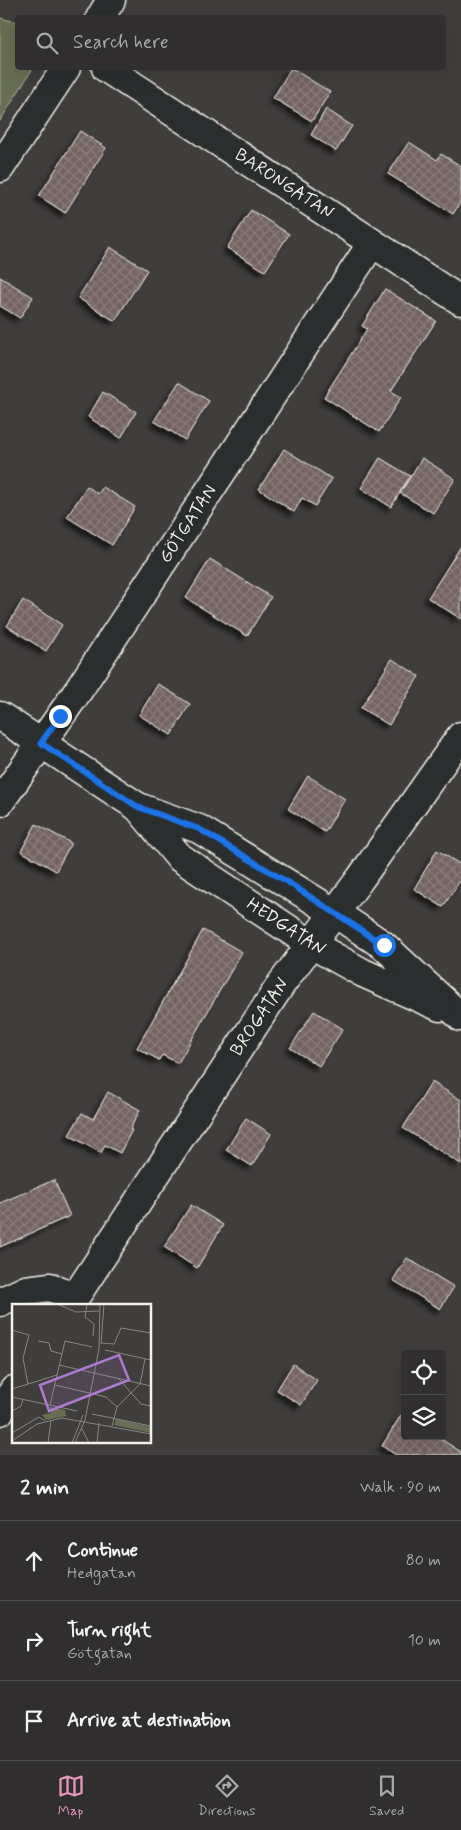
<!DOCTYPE html>
<html lang="en">
<head>
<meta charset="utf-8">
<style>
  :root { --surface:#302e2e; --page:#383636; --text:#f1f3f6; --muted:#a8a8aa; --line:#4b4a4a; --accent:#e797bd }
  body { margin:0; font-family:Mynerve,sans-serif; background:var(--page); color:var(--text) }
  .controls { position:absolute; right:15px; bottom:15px; display:grid; overflow:hidden; border-radius:5px; box-shadow:0 5px 20px #0002 }
  .controls button { width:45px; height:45px; display:grid; place-items:center; padding:0; border:0; border-bottom:1px solid var(--line); background:var(--surface); color:var(--text); font:25px sans-serif }
  .stop { position:absolute; width:15px; height:15px; margin:-11px; border:4px solid #1a73e8; border-radius:50%; background:#fff }
  .stop.end { background:#1a73e8; border-color:#fff; box-shadow:0 1px 5px #0008 }
  .list { margin:0; padding:0; list-style:none }
  h2 { display:flex; justify-content:space-between; align-items:center; height:65px; margin:0; padding:0 20px; font-size:21px }
  h2 small { font-size:16px; font-weight:400; color:var(--muted) }
  .list li { display:grid; grid-template-columns:32px 1fr auto; gap:15px; align-items:center; box-sizing:border-box; height:80px; padding:0 20px; border-top:1px solid var(--line) }
  .list b { display:block; font-size:19px; white-space:nowrap }
  .list p { margin:0; font-size:16px; white-space:nowrap; color:var(--muted) }
  .list em { font-size:16px; font-style:normal; color:var(--muted) }
  .icon { flex:none; width:28px; height:28px; fill:none; stroke:currentColor; stroke-width:2; stroke-linecap:round; stroke-linejoin:round }
  .map { position:relative; flex:none; width:461px; height:1455px; overflow:hidden }
  .search { position:absolute; background:var(--surface); box-shadow:0 5px 20px #0002; left:15px; right:15px; top:15px; height:55px; display:flex; align-items:center; gap:12px; box-sizing:border-box; padding:0 18px; border-radius:5px; color:var(--muted); font-size:19px }
  .sheet { height:305px; background:var(--surface) }
  nav { display:flex; justify-content:space-around; align-items:center; box-sizing:border-box; height:70px; border-top:1px solid var(--line); background:var(--surface); font-size:14px; color:var(--muted) }
  nav a { display:grid; justify-items:center; gap:2px }
  nav .on { color:var(--accent) }
  .map>svg:first-child { display:block }
  .grass { fill:#686e53; stroke:#aeb09e }
  .building { fill:url(#building-cross-hatch); stroke:#f4f1e8; filter:url(#shadow) }
  .lines { fill:none; stroke-linecap:round; stroke-linejoin:round }
  .minor-casing { stroke:#f4f1e8; stroke-width:31 }
  .secondary-casing { stroke:#f4f1e8; stroke-width:31 }
  .minor { stroke:#2a2d2e; stroke-width:28 }
  .secondary { stroke:#2a2d2e; stroke-width:28 }
  .route { stroke:#1a73e8; stroke-width:6 }
  .labels { text-anchor:middle; dominant-baseline:central; stroke-width:4; stroke-linejoin:round; paint-order:stroke }
  .street-label { font-size:18px; fill:#f4f1e8; stroke:#2a2d2e }
  .inset-road { fill:none; stroke:#888681; stroke-width:1 }
  .view { fill:#ab7bcf; fill-opacity:0.15; stroke:#ab7bcf; stroke-width:2.5 }
  .inset-edge { fill:none; stroke:#f4f1e8; stroke-width:2.5 }
</style>
</head>
<body>
<div class="map">
<svg width="461" height="1455" viewBox="0 0 461 1455">
  <defs>
    <pattern id="building-cross-hatch" width="8" height="8" patternUnits="userSpaceOnUse" patternTransform="scale(1.25)"><rect width="8" height="8" fill="#736461"/><path d="M0 0l8 8M0 8l8-8" fill="none" stroke="#887b78"/></pattern>
    <filter id="shadow"><feDropShadow dx="-4.5" dy="4.5" stdDeviation="2.5" flood-color="#0009"/></filter>
  </defs>
  <rect width="100%" height="100%" fill="#403e3d"/>
  <filter id="ink" filterUnits="userSpaceOnUse"><feTurbulence type="fractalNoise" baseFrequency=".02" numOctaves="2"/><feDisplacementMap in="SourceGraphic" scale="10" xChannelSelector="R" yChannelSelector="G"/><feConvolveMatrix kernelMatrix="1 2 1 2 8 2 1 2 1" color-interpolation-filters="sRGB"/></filter>
  <g filter="url(#ink)">
    <path class="grass" d="M 0,18 L 17,22 L 18,68 L 33,68 L 0,121 Z"/>
    <g class="building">
      <path d="M 291,68 L 330,92 L 312,121 L 273,98 Z"/>
      <path d="M 326,109 L 352,126 L 336,151 L 311,135 Z"/>
      <path d="M 80,131 L 106,148 L 65,213 L 39,196 Z"/>
      <path d="M 409,142 L 437,160 L 441,154 L 461,166 L 461,201 L 453,214 L 388,174 Z"/>
      <path d="M 251,210 L 289,234 L 265,271 L 227,248 Z"/>
      <path d="M 110,247 L 147,270 L 115,321 L 78,298 Z"/>
      <path d="M 0,277 L 33,297 L 20,318 L 0,306 Z"/>
      <path d="M 385,289 L 436,321 L 391,391 L 401,397 L 379,432 L 324,397 L 367,329 L 362,326 Z"/>
      <path d="M 179,382 L 209,401 L 185,440 L 154,421 Z"/>
      <path d="M 103,392 L 136,412 L 121,438 L 88,417 Z"/>
      <path d="M 284,449 L 332,479 L 315,506 L 302,498 L 294,512 L 259,489 Z"/>
      <path d="M 380,458 L 410,476 L 391,507 L 361,488 Z"/>
      <path d="M 422,458 L 455,479 L 433,513 L 400,493 Z"/>
      <path d="M 87,486 L 98,494 L 103,487 L 135,507 L 112,545 L 67,517 Z"/>
      <path d="M 461,546 L 461,619 L 428,598 Z"/>
      <path d="M 210,559 L 271,597 L 247,636 L 186,598 Z"/>
      <path d="M 23,600 L 62,625 L 46,651 L 7,626 Z"/>
      <path d="M 392,659 L 419,676 L 389,725 L 361,708 Z"/>
      <path d="M 158,684 L 190,704 L 171,735 L 139,715 Z"/>
      <path d="M 308,776 L 345,799 L 325,832 L 288,809 Z"/>
      <path d="M 36,824 L 71,843 L 56,871 L 21,851 Z"/>
      <path d="M 437,850 L 461,865 L 461,879 L 443,907 L 414,889 Z"/>
      <path d="M 203,930 L 242,952 L 178,1063 L 162,1055 L 159,1060 L 137,1048 Z"/>
      <path d="M 314,1011 L 343,1029 L 319,1066 L 290,1048 Z"/>
      <path d="M 432,1082 L 461,1100 L 461,1164 L 403,1128 Z"/>
      <path d="M 108,1092 L 140,1110 L 130,1129 L 132,1130 L 120,1153 L 105,1145 L 101,1153 L 69,1135 L 82,1113 L 93,1119 Z"/>
      <path d="M 246,1118 L 271,1134 L 252,1166 L 226,1150 Z"/>
      <path d="M 54,1180 L 70,1216 L 0,1247 L 0,1203 Z"/>
      <path d="M 191,1205 L 223,1225 L 197,1268 L 164,1247 Z"/>
      <path d="M 407,1258 L 454,1287 L 440,1309 L 393,1280 Z"/>
      <path d="M 293,1364 L 317,1380 L 301,1405 L 277,1390 Z"/>
      <path d="M 401,1415 L 405,1417 L 405,1436 L 436,1436 L 461,1452 L 461,1455 L 396,1455 L 382,1446 Z"/>
    </g>
    <g class="lines">
      <defs>
        <g id="minor">
          <path d="M 100,18 L 111,0"/>
          <path d="M 106,68 L 461,301"/>
          <path d="M 0,168 L 66,68"/>
          <path d="M 0,802 L 78,691 L 372,243"/>
          <path d="M 0,1302 L 26,1290 L 50,1287 L 75,1297"/>
          <path d="M 70,1305 L 282,983 L 360,879 L 461,736"/>
          <path d="M 0,1411 L 14,1390"/>
        </g>
        <g id="secondary">
          <path d="M 0,716 L 138,807 L 199,829 L 335,913 L 383,945 L 461,1017"/>
          <path d="M 138,807 L 179,857 L 311,944 L 363,973 L 440,1007"/>
        </g>
      </defs>
      <use href="#minor" class="minor-casing"/>
      <use href="#secondary" class="secondary-casing"/>
      <use href="#minor" class="minor"/>
      <use href="#secondary" class="secondary"/>
    </g>
  </g>
  <g class="lines" filter="url(#ink)">
    <path class="route" d="M 60,716 L 41,743 L 138,807 L 199,829 L 289,883 L 384,945"/>
  </g>
  <g class="labels">
    <g class="street-label">
      <text transform="translate(284 184) rotate(33)">BARONGATAN</text>
      <text transform="translate(188 524) rotate(-57)">GÖTGATAN</text>
      <text transform="translate(286 927) rotate(33)">HEDGATAN</text>
      <text transform="translate(260 1017) rotate(-56)">BROGATAN</text>
    </g>
  </g>
  <g transform="translate(12 1304)">
    <rect width="139" height="139" fill="#403e3d"/>
    <path d="M 38,103 L 53,106 L 54,112 L 34,116 L 30,111 L 39,109 Z" fill="#686e53"/>
    <path d="M 104,115 L 139,123 L 139,129 L 102,121 Z" fill="#686e53"/>
    <path class="inset-road" d="M 45,0 L 64,8 L 87,7M 75,0 L 73,13 L 82,20 L 81,32M 0,26 L 17,31 L 11,54 L 16,80M 26,37 L 37,39 L 39,47 L 50,50M 89,39 L 102,40 L 109,24 L 139,29M 89,40 L 92,0M 93,46 L 139,56M 47,61 L 139,82M 107,75 L 129,100 L 139,102M 43,81 L 94,93 L 105,103M 0,85 L 45,71M 0,93 L 65,107M 38,101 L 53,37 L 80,43M 0,107 L 9,102 L 11,95M 80,110 L 139,122M 100,122 L 105,103 L 128,80 L 133,55M 70,125 L 77,139M 0,129 L 27,113 L 33,117M 0,137 L 25,120 L 50,114 L 139,130M 36,139 L 39,116M 60,139 L 71,111M 63,139 L 73,116 L 87,45 L 88,0M 85,139 L 87,119"/>
    <path class="view" d="M 107,51 L 117,76 L 37,107 L 28,81 Z"/>
    <rect width="139" height="139" class="inset-edge"/>
  </g>
</svg>
<div class="controls">
<button><svg class="icon" aria-label="locate" viewBox="0 0 24 24"><circle cx="12" cy="12" r="6"/><path d="M12 2v4M12 18v4M2 12h4M18 12h4"/></svg></button>
<button><svg class="icon" aria-label="layers" viewBox="0 0 24 24"><path d="M12 4l9 5-9 5-9-5zM3 14l9 5 9-5"/></svg></button>
</div>
<div class="stop" style="left:384px;top:945px"></div>
<div class="stop end" style="left:60px;top:716px"></div>
<div class="search"><svg class="icon" aria-label="search" viewBox="0 0 24 24"><circle cx="10" cy="10" r="6"/><path d="M15 15l6 6"/></svg>Search here</div>
</div>
<section class="sheet">
<h2>2 min<small>Walk · 90 m</small></h2>
<ul class="list">
<li><svg class="icon" aria-label="ahead" viewBox="0 0 24 24"><path d="M12 20V5M6 11l6-6 6 6"/></svg><div><b>Continue</b><p>Hedgatan</p></div><em>80 m</em></li>
<li><svg class="icon" aria-label="right" viewBox="0 0 24 24"><path d="M7 20v-9h11M14 6l5 5-5 5"/></svg><div><b>Turn right</b><p>Götgatan</p></div><em>10 m</em></li>
<li><svg class="icon" aria-label="arrive" viewBox="0 0 24 24"><path d="M6 21V4h12l-3 4 3 4H6"/></svg><div><b>Arrive at destination</b></div></li>
</ul>
</section>
<nav>
<a class="on"><svg class="icon" aria-label="map" viewBox="0 0 24 24"><path d="M3 6l6-2 6 2 6-2v14l-6 2-6-2-6 2zM9 4v14M15 6v14"/></svg>Map</a>
<a><svg class="icon" aria-label="directions" viewBox="0 0 24 24"><path d="M12 3l9 9-9 9-9-9zM9 14v-3h6M13 9l2 2-2 2"/></svg>Directions</a>
<a><svg class="icon" aria-label="saved" viewBox="0 0 24 24"><path d="M7 4h10v16l-5-4-5 4z"/></svg>Saved</a>
</nav>
</body>
</html>
